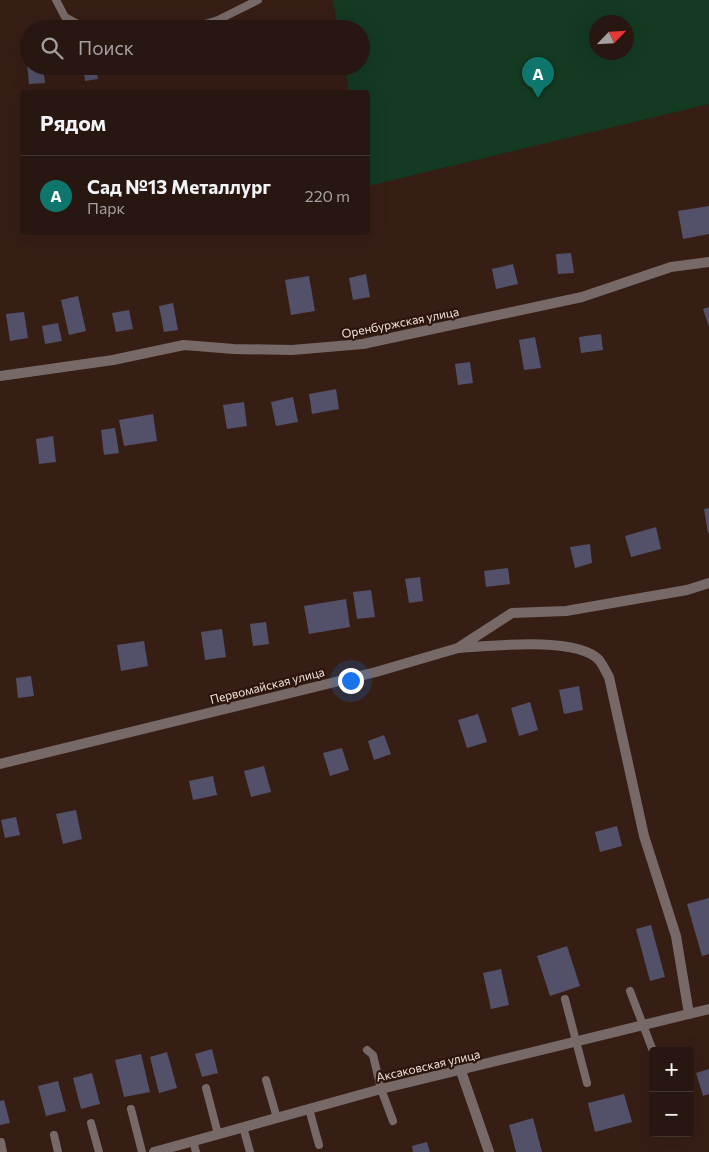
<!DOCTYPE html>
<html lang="ru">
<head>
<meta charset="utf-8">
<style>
  :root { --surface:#281610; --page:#34231e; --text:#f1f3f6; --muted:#a59f9f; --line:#443530; --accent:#0f766e }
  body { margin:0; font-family:Commissioner,sans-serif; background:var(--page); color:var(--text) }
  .controls { position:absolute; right:15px; bottom:15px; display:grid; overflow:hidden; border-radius:5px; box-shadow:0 5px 20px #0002 }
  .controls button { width:45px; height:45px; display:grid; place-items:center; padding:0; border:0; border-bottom:1px solid var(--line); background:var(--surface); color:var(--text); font:25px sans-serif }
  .compass { position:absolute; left:589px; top:15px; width:45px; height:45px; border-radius:50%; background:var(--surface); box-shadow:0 5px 20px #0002; rotate:65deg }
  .you { position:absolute; left:350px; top:680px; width:18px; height:18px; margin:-12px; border:4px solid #fff; border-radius:50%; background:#1a73e8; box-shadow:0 0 0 8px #1a73e833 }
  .badge { display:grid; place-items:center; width:32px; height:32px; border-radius:50%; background:var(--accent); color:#fff; font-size:16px; font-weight:700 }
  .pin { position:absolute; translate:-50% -41px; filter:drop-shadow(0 1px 2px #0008) }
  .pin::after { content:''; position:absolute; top:26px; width:18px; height:15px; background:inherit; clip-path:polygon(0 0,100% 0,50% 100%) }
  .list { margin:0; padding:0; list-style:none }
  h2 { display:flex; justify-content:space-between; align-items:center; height:65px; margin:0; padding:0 20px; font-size:21px }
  h2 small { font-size:16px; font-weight:400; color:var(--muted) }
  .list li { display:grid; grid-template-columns:32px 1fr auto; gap:15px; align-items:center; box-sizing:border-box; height:80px; padding:0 20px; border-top:1px solid var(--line) }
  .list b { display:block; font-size:19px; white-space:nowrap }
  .list p { margin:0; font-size:16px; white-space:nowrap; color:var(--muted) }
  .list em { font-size:16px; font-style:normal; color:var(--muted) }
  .icon { flex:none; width:28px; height:28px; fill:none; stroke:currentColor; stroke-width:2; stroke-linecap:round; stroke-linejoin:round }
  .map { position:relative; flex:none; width:709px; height:1152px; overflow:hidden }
  .search { position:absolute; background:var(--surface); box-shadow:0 5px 20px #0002; left:20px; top:20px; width:350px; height:55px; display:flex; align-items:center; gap:12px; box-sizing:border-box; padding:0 18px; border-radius:28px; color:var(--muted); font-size:19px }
  .panel { position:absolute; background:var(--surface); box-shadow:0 5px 20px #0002; left:20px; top:90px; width:350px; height:145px; border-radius:5px }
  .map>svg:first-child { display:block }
  .green { fill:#143a21; fill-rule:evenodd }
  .building { fill:#53516a }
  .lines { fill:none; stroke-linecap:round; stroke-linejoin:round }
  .lane { stroke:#776968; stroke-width:8 }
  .street { stroke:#776968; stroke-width:10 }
  .labels { text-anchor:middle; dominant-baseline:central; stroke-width:4.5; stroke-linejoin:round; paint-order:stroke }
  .street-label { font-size:12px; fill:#f3e2dc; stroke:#2c150c }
</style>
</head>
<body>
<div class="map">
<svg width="709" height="1152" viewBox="0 0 709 1152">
  <rect width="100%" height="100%" fill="#361e15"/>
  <path class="green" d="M 333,0 L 709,0 L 709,104 L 368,186 L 368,92 L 349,92 L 345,66 L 361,66 L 361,29 L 338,29 ZM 596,22 L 626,22 L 626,52 L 596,52 Z"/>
  <g class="building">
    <path d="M 27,62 L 29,62 L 29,66 L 43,66 L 45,83 L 29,84 Z"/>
    <path d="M 83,66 L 96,66 L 98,79 L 85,81 Z"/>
    <path d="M 709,206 L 709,234 L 683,239 L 678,211 Z"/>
    <path d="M 571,253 L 574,273 L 558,274 L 556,254 Z"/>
    <path d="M 513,264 L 518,284 L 496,289 L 492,269 Z"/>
    <path d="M 366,274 L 370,297 L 353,300 L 349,278 Z"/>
    <path d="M 309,276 L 315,311 L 291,315 L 285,280 Z"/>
    <path d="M 78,296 L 86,331 L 69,335 L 61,300 Z"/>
    <path d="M 173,303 L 178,330 L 164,332 L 159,306 Z"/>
    <path d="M 709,307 L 709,327 L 703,309 Z"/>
    <path d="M 129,310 L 133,329 L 116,332 L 112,313 Z"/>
    <path d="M 24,312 L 28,338 L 10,341 L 6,314 Z"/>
    <path d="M 58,323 L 62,341 L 45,344 L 42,326 Z"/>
    <path d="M 601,334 L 603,350 L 581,353 L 579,337 Z"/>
    <path d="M 535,337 L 541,368 L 524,370 L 519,340 Z"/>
    <path d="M 470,362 L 473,383 L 458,385 L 455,364 Z"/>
    <path d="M 336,389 L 339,409 L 312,414 L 309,394 Z"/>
    <path d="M 293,397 L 298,422 L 276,426 L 271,402 Z"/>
    <path d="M 244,402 L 247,426 L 227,429 L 223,405 Z"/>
    <path d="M 153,414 L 157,441 L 124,446 L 119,420 Z"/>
    <path d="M 115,428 L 119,453 L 104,455 L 101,430 Z"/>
    <path d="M 53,436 L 56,462 L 39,464 L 36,439 Z"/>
    <path d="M 709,508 L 709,533 L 708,533 L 704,509 Z"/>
    <path d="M 656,527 L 661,549 L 631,557 L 625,536 Z"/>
    <path d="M 590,544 L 592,563 L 575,568 L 570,547 Z"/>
    <path d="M 508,568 L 510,584 L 486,587 L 484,571 Z"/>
    <path d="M 420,577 L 423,601 L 409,603 L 405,579 Z"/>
    <path d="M 371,590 L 375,617 L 357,619 L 353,592 Z"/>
    <path d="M 346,599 L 350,627 L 309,634 L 304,606 Z"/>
    <path d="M 266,622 L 269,644 L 253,646 L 250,624 Z"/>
    <path d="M 222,629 L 226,657 L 205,660 L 201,632 Z"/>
    <path d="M 144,641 L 148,666 L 121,671 L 117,645 Z"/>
    <path d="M 31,676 L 34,696 L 18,698 L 16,678 Z"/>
    <path d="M 579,686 L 583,710 L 564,714 L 559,690 Z"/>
    <path d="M 530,702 L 538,730 L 519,736 L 511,708 Z"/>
    <path d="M 478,714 L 487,742 L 467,748 L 458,720 Z"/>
    <path d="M 384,735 L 391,754 L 374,760 L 368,741 Z"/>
    <path d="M 342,748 L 349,770 L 330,776 L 323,753 Z"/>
    <path d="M 264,766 L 271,792 L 251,797 L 244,771 Z"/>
    <path d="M 213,776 L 217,795 L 193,800 L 189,781 Z"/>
    <path d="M 76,810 L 82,839 L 63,844 L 56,814 Z"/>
    <path d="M 16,817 L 20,835 L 5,838 L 1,820 Z"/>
    <path d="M 617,826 L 622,846 L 600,852 L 595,832 Z"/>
    <path d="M 709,898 L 709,954 L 702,956 L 687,904 Z"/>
    <path d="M 651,925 L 665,977 L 650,981 L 636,929 Z"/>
    <path d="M 567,946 L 580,986 L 550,996 L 537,956 Z"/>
    <path d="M 501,969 L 509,1005 L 491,1009 L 483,973 Z"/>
    <path d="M 212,1049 L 218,1073 L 202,1077 L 195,1054 Z"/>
    <path d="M 167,1052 L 177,1088 L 159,1093 L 150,1057 Z"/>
    <path d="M 141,1054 L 150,1092 L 124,1097 L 115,1060 Z"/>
    <path d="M 709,1069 L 709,1094 L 703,1096 L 696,1073 Z"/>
    <path d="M 92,1073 L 100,1104 L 81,1109 L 73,1078 Z"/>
    <path d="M 58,1081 L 66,1111 L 46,1116 L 38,1086 Z"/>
    <path d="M 624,1094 L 632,1122 L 595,1132 L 588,1103 Z"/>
    <path d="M 4,1100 L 10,1123 L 0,1125 L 0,1101 Z"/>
    <path d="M 533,1118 L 542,1152 L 516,1152 L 509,1125 Z"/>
    <path d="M 427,1142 L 430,1152 L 413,1152 L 412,1146 Z"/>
  </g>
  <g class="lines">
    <g class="lane">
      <path d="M 56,0 L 65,17 L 87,29"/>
      <path d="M 189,29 L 218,20 L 258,0"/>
      <path d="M 630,991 L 653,1051"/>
      <path d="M 565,999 L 587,1083"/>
      <path d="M 367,1050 L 373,1055 L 381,1089 L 393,1121"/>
      <path d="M 266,1080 L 277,1118"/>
      <path d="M 206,1088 L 218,1134"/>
      <path d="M 131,1109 L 142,1152"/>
      <path d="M 309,1109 L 319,1145"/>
      <path d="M 91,1123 L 99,1152"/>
      <path d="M 243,1127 L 250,1152"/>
      <path d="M 54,1135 L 58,1152"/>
      <path d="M 193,1141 L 196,1152"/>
      <path d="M 1,1142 L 3,1152"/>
    </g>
    <g class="street">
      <path d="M 0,376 L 113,360 L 184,345 L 234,349 L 292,350 L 363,344 L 582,297 L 671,267 L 709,262"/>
      <path d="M 459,648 C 491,646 577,636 599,660 C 603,665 606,672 609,677 L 644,836 L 676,936 L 689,1014"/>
      <path d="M 0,764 L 376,672 L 458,648 L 512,613 L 566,611 L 687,590 L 709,583"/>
      <path d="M 461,1071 L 489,1152"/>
      <path d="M 154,1152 L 381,1089 L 709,1009"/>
    </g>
  </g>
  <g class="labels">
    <g class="street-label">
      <text transform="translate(400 322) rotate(-11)">Оренбуржская улица</text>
      <text transform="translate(267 685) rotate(-14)">Первомайская улица</text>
      <text transform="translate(428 1065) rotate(-13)">Аксаковская улица</text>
    </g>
  </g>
</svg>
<div class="controls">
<button>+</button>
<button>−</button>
</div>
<svg class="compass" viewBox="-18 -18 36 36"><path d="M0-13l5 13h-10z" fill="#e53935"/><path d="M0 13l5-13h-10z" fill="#a59f9f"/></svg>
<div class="you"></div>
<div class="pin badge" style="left:538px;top:98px">A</div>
<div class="search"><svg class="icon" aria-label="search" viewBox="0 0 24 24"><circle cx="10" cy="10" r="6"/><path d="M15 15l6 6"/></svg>Поиск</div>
<section class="panel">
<h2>Рядом<small></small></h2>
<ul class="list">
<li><span class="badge">A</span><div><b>Сад №13 Металлург</b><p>Парк</p></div><em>220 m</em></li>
</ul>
</section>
</div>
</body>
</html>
